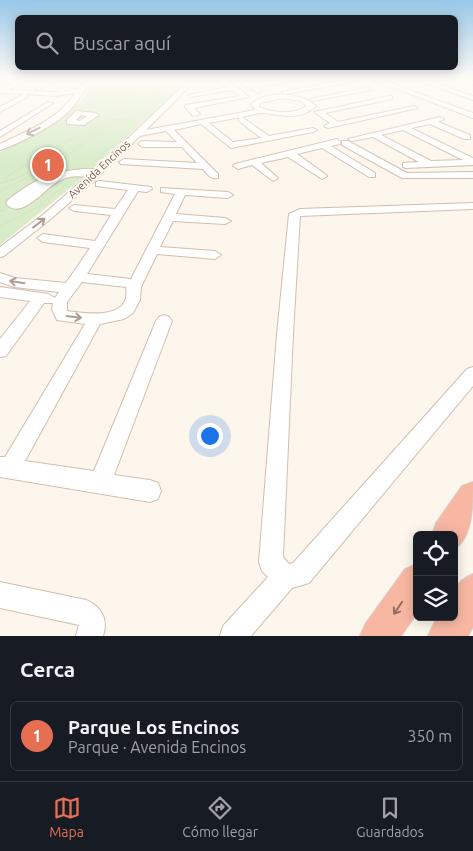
<!DOCTYPE html>
<html lang="es">
<head>
<meta charset="utf-8">
<style>
  :root { --surface:#171b24; --page:#20242c; --text:#f1f3f6; --muted:#9ea1a6; --line:#363941; --accent:#e76f51 }
  body { margin:0; font-family:Ubuntu,sans-serif; background:var(--page); color:var(--text) }
  .controls { position:absolute; right:15px; bottom:15px; display:grid; overflow:hidden; border-radius:8px; box-shadow:0 2px 12px #0003 }
  .controls button { width:45px; height:45px; display:grid; place-items:center; padding:0; border:0; border-bottom:1px solid var(--line); background:var(--surface); color:var(--text); font:25px sans-serif }
  .you { position:absolute; left:209px; top:435px; width:18px; height:18px; margin:-12px; border:4px solid #fff; border-radius:50%; background:#1a73e8; box-shadow:0 0 0 8px #1a73e833 }
  .badge { display:grid; place-items:center; width:32px; height:32px; border-radius:50%; background:var(--accent); color:#fff; font-size:16px; font-weight:700 }
  .pin { position:absolute; translate:-50% -50%; border:2px solid #fff; box-shadow:0 1px 5px #0006 }
  .list { margin:0; padding:0; list-style:none }
  h2 { display:flex; justify-content:space-between; align-items:center; height:65px; margin:0; padding:0 20px; font-size:21px }
  h2 small { font-size:16px; font-weight:400; color:var(--muted) }
  .list li { display:grid; grid-template-columns:32px 1fr auto; gap:15px; align-items:center; box-sizing:border-box; height:70px; margin:0 10px 10px; padding:0 10px; border:1px solid var(--line); border-radius:8px }
  .list b { display:block; font-size:19px; white-space:nowrap }
  .list p { margin:0; font-size:16px; white-space:nowrap; color:var(--muted) }
  .list em { font-size:16px; font-style:normal; color:var(--muted) }
  .icon { flex:none; width:28px; height:28px; fill:none; stroke:currentColor; stroke-width:2; stroke-linecap:round; stroke-linejoin:round }
  .map { position:relative; flex:none; width:473px; height:636px; overflow:hidden }
  .search { position:absolute; background:var(--surface); box-shadow:0 2px 12px #0003; left:15px; right:15px; top:15px; height:55px; display:flex; align-items:center; gap:12px; box-sizing:border-box; padding:0 18px; border-radius:8px; color:var(--muted); font-size:19px }
  .sheet { height:145px; background:var(--surface) }
  nav { display:flex; justify-content:space-around; align-items:center; box-sizing:border-box; height:70px; border-top:1px solid var(--line); background:var(--surface); font-size:14px; color:var(--muted) }
  nav a { display:grid; justify-items:center; gap:2px }
  nav .on { color:var(--accent) }
  .map>svg:first-child { display:block }
  .green { fill:#d8ecc9 }
  .lines { fill:none; stroke-linecap:round; stroke-linejoin:round }
  .minor-casing { stroke:#d1beb0; stroke-width:2 }
  .highway-casing { stroke:#dad1cd; stroke-width:2 }
  .path { stroke:#d9b8a5; stroke-width:1; stroke-dasharray:0.5 2; stroke-linecap:butt }
  .minor { fill:#fff; fill-rule:evenodd }
  .highway { fill:#f7b7a3; fill-rule:evenodd }
  .oneway { stroke:#af9d94 }
  .oneway2 { stroke:#936e5e }
  .labels { text-anchor:middle; dominant-baseline:central; stroke-width:4; stroke-linejoin:round; paint-order:stroke }
  .far-street-label { font-size:11px; fill:#7a5c4d; stroke:#fffaf3 }
</style>
</head>
<body>
<div class="map">
<svg width="473" height="636" viewBox="0 0 473 636">
  <rect width="100%" height="100%" fill="#fdf6ec"/>
  <path class="green" d="M 103,78 L 185,78 L 186,83 L 81,179 L 0,245 L 0,152 C 29,137 59,123 82,99 C 90,90 90,81 103,78 Z"/>
  <g class="lines">
    <defs>
      <g id="minor">
        <path d="M 0,78 L 5,78 L 0,81 Z"/>
        <path d="M 22,78 L 29,78 L 9,90 C 25,90 65,95 77,88 C 86,84 86,77 97,78 C 82,90 81,99 69,111 C 54,126 21,143 0,150 L 0,144 C 28,130 58,120 75,93 L 55,96 L 27,94 L 27,97 L 0,112 L 0,107 L 24,94 L 0,93 L 0,89 Z"/>
        <path d="M 53,78 L 60,78 L 40,90 L 35,89 Z"/>
        <path d="M 186,78 L 192,78 L 189,87 L 146,130 L 255,110 L 251,104 C 266,90 301,92 316,106 C 299,122 281,114 262,113 C 256,113 248,116 242,117 L 269,136 L 313,128 L 317,130 L 313,132 L 231,148 L 201,124 L 174,130 L 218,174 L 218,178 C 211,180 207,174 203,169 L 121,164 L 119,162 L 124,159 L 197,163 L 182,147 L 142,147 L 138,144 L 142,141 L 177,142 L 166,131 L 140,136 L 97,178 L 52,218 L 4,256 L 0,257 L 0,247 L 44,214 L 86,177 C 54,171 46,198 21,208 C 15,210 9,208 6,203 L 7,201 C 34,178 60,168 96,169 L 184,85 ZM 283,98 L 300,101 L 307,106 C 293,115 274,113 259,107 L 260,103 ZM 239,117 L 239,121 L 261,138 L 233,142 L 209,123 L 242,117 Z"/>
        <path d="M 233,78 L 240,78 L 251,84 L 295,78 L 308,78 L 257,87 L 262,91 L 259,93 Z"/>
        <path d="M 369,78 L 376,78 L 473,113 L 473,118 Z"/>
        <path d="M 412,78 L 420,78 L 473,96 L 473,100 Z"/>
        <path d="M 454,78 L 462,78 L 473,81 L 473,85 Z"/>
        <path d="M 218,79 C 228,79 242,90 249,97 L 194,108 L 200,114 L 193,116 L 185,107 L 186,105 L 240,96 L 231,90 L 191,97 L 188,95 L 227,87 L 218,81 Z"/>
        <path d="M 349,79 L 351,82 L 285,94 L 282,92 Z"/>
        <path d="M 369,87 L 371,88 L 371,90 L 313,101 L 310,99 Z"/>
        <path d="M 390,96 L 392,97 L 392,99 L 325,113 L 338,122 L 414,106 L 418,108 L 328,128 L 324,126 L 330,123 L 314,112 Z"/>
        <path d="M 48,102 L 53,103 L 0,137 L 0,131 Z"/>
        <path d="M 76,111 L 95,113 L 99,115 L 84,125 L 67,124 L 67,120 ZM 81,115 L 87,116 L 80,121 L 76,120 Z"/>
        <path d="M 440,117 L 444,119 L 438,122 L 470,135 L 470,139 L 464,139 L 430,124 L 411,128 L 473,158 L 473,165 L 406,168 L 403,167 L 403,163 L 419,162 L 373,137 L 352,141 L 348,139 ZM 403,130 L 463,160 L 431,161 L 381,135 Z"/>
        <path d="M 337,139 L 341,142 L 340,144 L 331,146 L 375,173 L 375,177 L 369,177 L 322,148 L 297,154 L 325,174 L 327,176 L 322,179 L 288,157 L 261,163 L 278,178 L 273,181 L 252,165 L 238,169 L 233,166 L 235,164 Z"/>
        <path d="M 342,141 L 348,141 L 407,173 L 473,172 L 473,178 L 402,178 L 342,145 Z"/>
        <path d="M 100,181 L 151,187 L 152,189 L 147,192 L 138,191 L 87,274 L 131,279 L 175,194 L 161,192 L 161,188 L 228,192 L 233,195 L 228,198 L 185,195 L 176,214 L 225,218 L 231,221 L 225,224 L 173,221 L 160,247 L 215,251 L 221,255 L 215,259 L 157,254 L 141,287 L 140,300 L 133,313 L 124,319 L 100,324 L 25,461 L 94,471 L 156,321 L 159,317 L 164,315 L 169,317 L 172,321 L 114,475 L 150,480 L 158,483 L 161,491 L 158,499 L 150,502 L 0,477 L 0,457 L 5,457 L 85,324 L 57,320 L 52,309 L 53,303 L 44,303 L 6,356 L 0,357 L 0,339 L 30,301 L 0,297 L 0,287 L 48,294 L 55,298 L 59,292 L 14,287 L 0,282 L 0,273 L 15,278 L 66,283 L 90,248 L 43,242 L 37,238 L 43,234 L 95,241 L 111,215 L 74,211 L 69,208 L 74,205 L 115,209 L 128,190 L 96,186 L 96,182 ZM 82,282 L 126,287 C 132,320 88,314 67,311 L 67,302 Z"/>
        <path d="M 473,203 L 473,209 L 300,216 L 293,334 L 283,557 L 289,564 L 293,563 L 467,369 L 473,367 L 473,386 L 309,583 L 292,588 L 251,636 L 220,636 L 223,626 L 268,577 L 262,571 L 259,562 L 277,334 L 289,214 L 300,209 Z"/>
        <path d="M 0,582 L 86,600 C 101,606 109,620 103,636 L 76,636 L 79,625 L 0,608 Z"/>
      </g>
      <g id="highway">
        <path d="M 473,482 C 473,502 473,539 454,549 L 454,535 L 432,535 L 436,523 L 462,486 Z"/>
        <path d="M 417,564 L 417,613 L 401,636 L 360,636 L 366,623 L 405,569 Z"/>
        <path d="M 473,574 L 473,627 L 468,636 L 428,636 L 437,617 L 454,617 C 454,595 450,584 473,574 Z"/>
      </g>
    </defs>
    <use href="#minor" class="minor-casing"/>
    <use href="#highway" class="highway-casing"/>
    <g class="path">
      <path d="M 133,78 L 134,83"/>
      <path d="M 92,94 L 132,93"/>
      <path d="M 112,119 L 139,121"/>
      <path d="M 101,127 L 126,103 L 134,84"/>
      <path d="M 92,164 L 116,142"/>
      <path d="M 0,183 C 31,177 75,146 102,128 L 97,127 L 51,149 L 5,178 L 4,181"/>
      <path d="M 0,191 L 50,166 L 120,120 L 144,112 L 157,100 L 161,86 L 154,83 L 102,86 L 93,91 L 85,100"/>
      <path d="M 0,211 L 5,209"/>
      <path d="M 0,226 L 33,210 L 67,184"/>
    </g>
    <use href="#minor" class="minor"/>
    <use href="#highway" class="highway"/>
  </g>
  <defs><path id="oneway-shaft" d="M-6 0H5M1.5-3L5.5 0L1.5 3" fill="none" stroke-width="1.6" stroke-linecap="round" stroke-linejoin="round" transform="scale(1.25)"/></defs>
  <g class="oneway">
    <use href="#oneway-shaft" transform="translate(33 131) rotate(153)"/>
    <use href="#oneway-shaft" transform="translate(39 223) rotate(-38)"/>
    <use href="#oneway-shaft" transform="translate(17 282) rotate(-171)"/>
    <use href="#oneway-shaft" transform="translate(74 317) rotate(7)"/>
  </g>
  <use class="oneway2" href="#oneway-shaft" transform="translate(398 608) rotate(124)"/>
  <linearGradient id="sky" x2="0" y2="1"><stop stop-color="#97c7e8"/><stop offset="0.47" stop-color="#fefbf6"/><stop offset="1" stop-color="#fefbf6" stop-opacity="0"/></linearGradient>
  <rect width="473" height="167" fill="url(#sky)"/>
  <g class="labels">
    <g class="far-street-label">
      <text transform="translate(99 169) rotate(-43)">Avenida Encinos</text>
    </g>
  </g>
</svg>
<div class="controls">
<button><svg class="icon" aria-label="locate" viewBox="0 0 24 24"><circle cx="12" cy="12" r="6"/><path d="M12 2v4M12 18v4M2 12h4M18 12h4"/></svg></button>
<button><svg class="icon" aria-label="layers" viewBox="0 0 24 24"><path d="M12 4l9 5-9 5-9-5zM3 14l9 5 9-5"/></svg></button>
</div>
<div class="you"></div>
<div class="pin badge" style="left:48px;top:165px">1</div>
<div class="search"><svg class="icon" aria-label="search" viewBox="0 0 24 24"><circle cx="10" cy="10" r="6"/><path d="M15 15l6 6"/></svg>Buscar aquí</div>
</div>
<section class="sheet">
<h2>Cerca<small></small></h2>
<ul class="list">
<li><span class="badge">1</span><div><b>Parque Los Encinos</b><p>Parque · Avenida Encinos</p></div><em>350 m</em></li>
</ul>
</section>
<nav>
<a class="on"><svg class="icon" aria-label="map" viewBox="0 0 24 24"><path d="M3 6l6-2 6 2 6-2v14l-6 2-6-2-6 2zM9 4v14M15 6v14"/></svg>Mapa</a>
<a><svg class="icon" aria-label="directions" viewBox="0 0 24 24"><path d="M12 3l9 9-9 9-9-9zM9 14v-3h6M13 9l2 2-2 2"/></svg>Cómo llegar</a>
<a><svg class="icon" aria-label="saved" viewBox="0 0 24 24"><path d="M7 4h10v16l-5-4-5 4z"/></svg>Guardados</a>
</nav>
</body>
</html>
